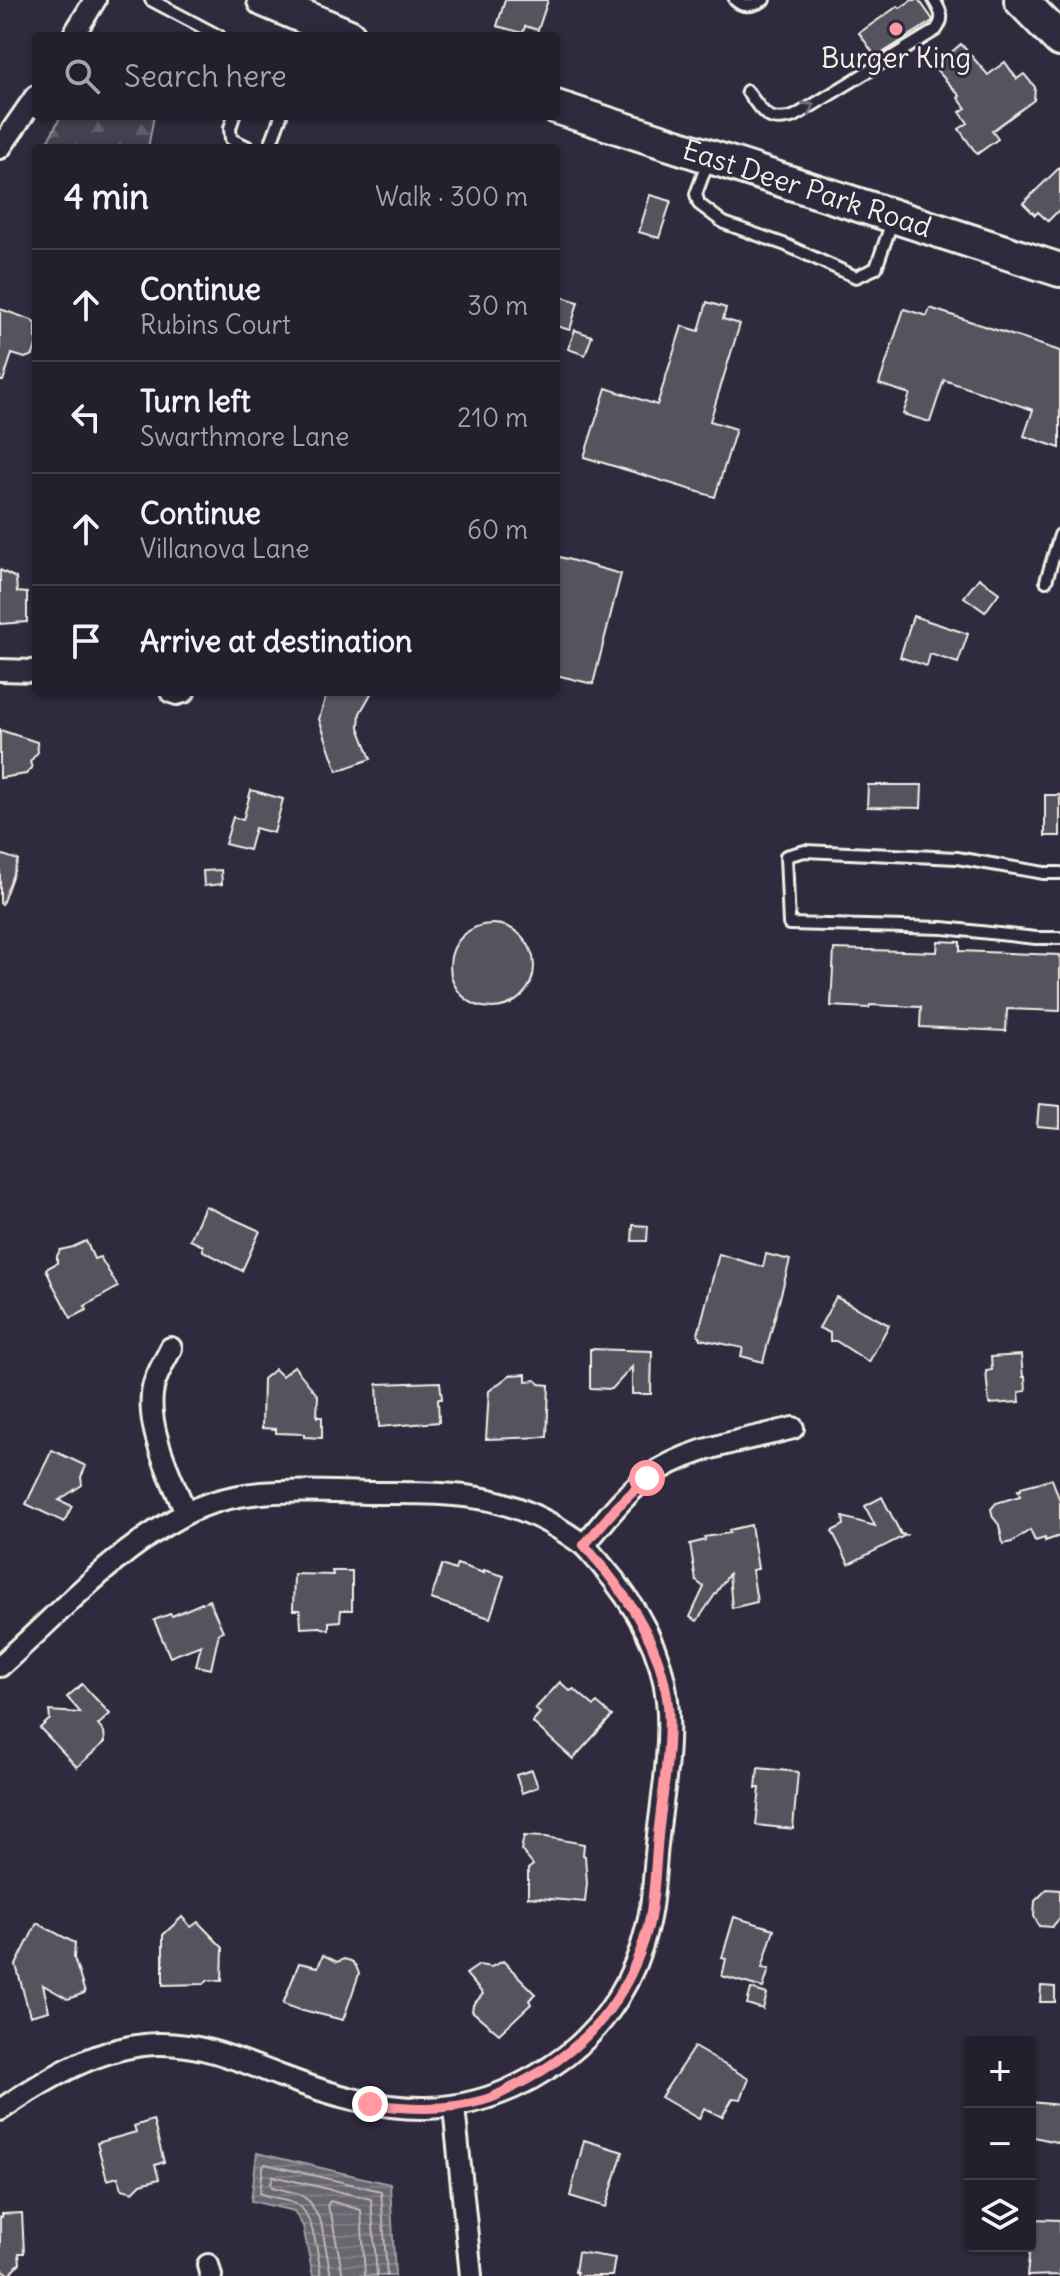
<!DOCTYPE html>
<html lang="en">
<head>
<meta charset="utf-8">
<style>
  :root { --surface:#23202e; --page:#2f2d3a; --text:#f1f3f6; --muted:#a3a3aa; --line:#403e4a }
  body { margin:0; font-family:Delius,sans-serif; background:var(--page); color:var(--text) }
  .controls { position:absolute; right:24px; bottom:24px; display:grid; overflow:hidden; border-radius:8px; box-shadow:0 2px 6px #0004 }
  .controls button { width:72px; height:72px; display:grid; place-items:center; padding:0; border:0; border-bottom:2px solid var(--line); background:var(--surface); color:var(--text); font:40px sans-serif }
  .stop { position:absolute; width:24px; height:24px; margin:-18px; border:6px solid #ff9aa2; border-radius:50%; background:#fff }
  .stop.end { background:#ff9aa2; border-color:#fff; box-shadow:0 2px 8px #0008 }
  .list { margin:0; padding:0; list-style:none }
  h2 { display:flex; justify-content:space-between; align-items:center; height:104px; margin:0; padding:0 32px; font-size:34px }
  h2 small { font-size:26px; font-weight:400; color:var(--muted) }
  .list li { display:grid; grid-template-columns:52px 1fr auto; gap:24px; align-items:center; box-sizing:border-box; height:112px; padding:0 32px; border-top:2px solid var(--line) }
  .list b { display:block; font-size:30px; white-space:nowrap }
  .list p { margin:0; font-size:26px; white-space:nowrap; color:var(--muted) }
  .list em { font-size:26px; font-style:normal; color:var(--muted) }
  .icon { flex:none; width:44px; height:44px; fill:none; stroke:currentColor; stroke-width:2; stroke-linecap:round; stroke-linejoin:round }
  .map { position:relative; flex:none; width:1060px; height:2276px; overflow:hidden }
  .search { position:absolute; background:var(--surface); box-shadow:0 2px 6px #0004; left:32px; top:32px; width:528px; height:88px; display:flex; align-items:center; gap:20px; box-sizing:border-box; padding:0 28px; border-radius:8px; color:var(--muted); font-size:30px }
  .panel { position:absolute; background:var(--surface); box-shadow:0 2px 6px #0004; left:32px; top:144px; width:528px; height:552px; border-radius:8px }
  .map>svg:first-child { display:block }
  .forest { fill:url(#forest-firs); stroke:#9c989c; stroke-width:2 }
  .water { fill:url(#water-rules); stroke:#a19ea0; stroke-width:2 }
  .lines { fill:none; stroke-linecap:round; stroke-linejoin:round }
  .shore { stroke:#bdb9b8; stroke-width:2 }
  .building { fill:#56525f; stroke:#f4f1e8; stroke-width:2 }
  .service-casing { stroke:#f4f1e8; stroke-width:16 }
  .minor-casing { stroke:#f4f1e8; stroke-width:26 }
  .primary-casing { stroke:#f4f1e8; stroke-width:38 }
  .service { stroke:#2f2a3d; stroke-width:10 }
  .minor { stroke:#2f2a3d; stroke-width:20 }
  .primary { stroke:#2f2a3d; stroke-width:32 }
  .oneway { stroke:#747079 }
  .route { stroke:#ff9aa2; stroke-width:10 }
  .poi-dot { fill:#ff9aa2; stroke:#2f2a3d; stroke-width:3 }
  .labels { text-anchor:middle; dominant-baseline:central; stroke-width:6; stroke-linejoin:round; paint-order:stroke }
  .poi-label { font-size:28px; fill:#f4f1e8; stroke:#2f2a3d }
  .street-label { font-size:28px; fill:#f4f1e8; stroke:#2f2a3d }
</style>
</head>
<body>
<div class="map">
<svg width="1060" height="2276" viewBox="0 0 1060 2276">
  <defs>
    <pattern id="forest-firs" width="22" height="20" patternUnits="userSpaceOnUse" patternTransform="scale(2)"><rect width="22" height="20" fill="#454050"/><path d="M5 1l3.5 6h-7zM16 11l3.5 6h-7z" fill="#605c69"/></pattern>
    <pattern id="water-rules" width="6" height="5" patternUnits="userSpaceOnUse" patternTransform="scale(2)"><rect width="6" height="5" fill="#6a6670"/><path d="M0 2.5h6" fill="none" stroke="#807c84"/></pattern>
  </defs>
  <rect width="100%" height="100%" fill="#2f2a3d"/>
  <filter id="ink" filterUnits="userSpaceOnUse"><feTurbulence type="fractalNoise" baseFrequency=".0125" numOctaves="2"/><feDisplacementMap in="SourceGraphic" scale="16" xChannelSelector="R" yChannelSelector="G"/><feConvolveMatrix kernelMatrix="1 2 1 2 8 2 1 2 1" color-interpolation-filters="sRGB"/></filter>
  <g filter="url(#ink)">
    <path class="forest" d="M 61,116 L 154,116 L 148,148 L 44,148 Z"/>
    <path class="water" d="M 257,2153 L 390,2184 L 395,2276 L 313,2276 L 303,2226 L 294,2211 L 251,2201 Z"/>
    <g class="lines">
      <g class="shore">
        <path d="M 321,2276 C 319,2259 313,2213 297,2204 C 287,2197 271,2199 260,2193 L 263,2167 L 265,2164 L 381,2191 L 387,2276"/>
        <path d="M 331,2276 L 321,2222 L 310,2202 L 300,2194 L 272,2187 L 271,2183 L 273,2176 L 371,2199 L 377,2276"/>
        <path d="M 343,2276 L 332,2219 L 327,2206 L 330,2201 L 361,2210 L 365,2276"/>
      </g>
    </g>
    <g class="building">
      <path d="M 505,0 L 548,0 L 538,30 L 525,26 L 523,33 L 497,26 Z"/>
      <path d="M 912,0 L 919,0 L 933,20 L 931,22 L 876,57 L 859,33 L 898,6 L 900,8 Z"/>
      <path d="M 961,44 L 988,75 L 1005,62 L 1017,79 L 1024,74 L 1035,87 L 1034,100 L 992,131 L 998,139 L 977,154 L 959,129 L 968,123 L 960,112 L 966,108 L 958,98 L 960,96 L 934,67 Z"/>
      <path d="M 1060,167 L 1060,209 L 1048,221 L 1038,212 L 1035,215 L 1023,203 Z"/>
      <path d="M 650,195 L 671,201 L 659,238 L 639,232 Z"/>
      <path d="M 556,295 L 578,302 L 570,330 L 556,326 Z"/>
      <path d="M 707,302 L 726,308 L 723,319 L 740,324 L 710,421 L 736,429 L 715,497 L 584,457 L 606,388 L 657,405 L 682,326 L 699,331 Z"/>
      <path d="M 930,308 L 1060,351 L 1060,448 L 1024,436 L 1033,410 L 944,380 L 930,422 L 903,414 L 910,394 L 879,384 L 904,309 L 927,316 Z"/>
      <path d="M 0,309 L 32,320 L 36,326 L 36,345 L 33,355 L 25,358 L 12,354 L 3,381 L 0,381 Z"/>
      <path d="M 575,330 L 592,336 L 585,355 L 568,349 Z"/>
      <path d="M 556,556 L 621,574 L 593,684 L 556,675 Z"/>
      <path d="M 0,570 L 16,578 L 17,592 L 27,593 L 27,622 L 0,624 Z"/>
      <path d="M 979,578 L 999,593 L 985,612 L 964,597 Z"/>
      <path d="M 913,616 L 968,634 L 958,663 L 930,654 L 927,666 L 900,657 Z"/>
      <path d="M 327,692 L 372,692 L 360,713 L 359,727 L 371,759 L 337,771 L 319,719 Z"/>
      <path d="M 0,730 L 37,742 L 38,752 L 30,762 L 32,768 L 26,774 L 0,778 Z"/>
      <path d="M 868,785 L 922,785 L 921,808 L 867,807 Z"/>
      <path d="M 251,790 L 283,799 L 274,833 L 255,828 L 249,850 L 225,844 L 233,817 L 243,820 Z"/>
      <rect x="1045" y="795" width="15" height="41"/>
      <path d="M 0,854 L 18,860 L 2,904 L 0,903 Z"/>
      <path d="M 221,870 L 222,884 L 204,886 L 203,871 Z"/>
      <circle cx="492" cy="966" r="42"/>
      <path d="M 938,941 L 960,942 L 960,951 L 1060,955 L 1060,1011 L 1007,1009 L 1006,1031 L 920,1027 L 921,1007 L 870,1005 L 869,1008 L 831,1006 L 834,949 L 937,952 Z"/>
      <path d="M 1039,1104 L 1060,1106 L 1060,1128 L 1037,1126 Z"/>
      <path d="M 205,1206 L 260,1231 L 242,1271 L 203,1251 L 203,1246 L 190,1240 Z"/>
      <path d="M 633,1225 L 648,1226 L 647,1241 L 632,1241 Z"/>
      <path d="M 86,1241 L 94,1259 L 100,1257 L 118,1287 L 85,1306 L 87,1310 L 71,1318 L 52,1283 L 46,1269 L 57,1263 L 57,1256 L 60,1250 L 73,1247 Z"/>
      <path d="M 719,1254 L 763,1267 L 766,1254 L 790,1260 L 763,1362 L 741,1356 L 743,1348 L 701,1339 L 698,1334 Z"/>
      <path d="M 836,1297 L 889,1325 L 869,1362 L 836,1341 L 830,1341 L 830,1333 L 819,1328 Z"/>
      <path d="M 590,1349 L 652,1351 L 651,1394 L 632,1394 L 632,1367 L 612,1389 L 590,1388 Z"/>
      <path d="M 1021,1355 L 1023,1377 L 1025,1377 L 1026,1391 L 1019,1392 L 1020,1402 L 989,1404 L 986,1371 L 992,1370 L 991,1357 Z"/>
      <path d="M 294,1366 L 318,1396 L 317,1417 L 322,1417 L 322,1438 L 304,1437 L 304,1434 L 276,1433 L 276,1429 L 262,1428 L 263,1379 L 275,1369 L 282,1376 Z"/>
      <path d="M 526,1374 L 526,1381 L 536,1380 L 539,1384 L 549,1385 L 547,1437 L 486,1439 L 489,1391 L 510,1375 Z"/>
      <path d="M 440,1382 L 442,1399 L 438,1399 L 439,1422 L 379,1427 L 377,1384 Z"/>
      <path d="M 52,1450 L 86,1466 L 81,1477 L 82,1485 L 59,1500 L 72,1506 L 64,1522 L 26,1504 Z"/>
      <path d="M 1052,1479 L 1060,1501 L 1060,1536 L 1045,1541 L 1045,1538 L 1035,1541 L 1030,1530 L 1012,1542 L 1003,1544 L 999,1525 L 993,1517 L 991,1509 L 996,1503 L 1020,1496 L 1018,1490 L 1021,1490 L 1021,1487 Z"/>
      <path d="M 882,1497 L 901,1534 L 906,1535 L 849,1564 L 832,1531 L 844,1525 L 843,1517 L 875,1526 L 865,1506 Z"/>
      <path d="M 751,1525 L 758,1569 L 752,1570 L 757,1602 L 732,1608 L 729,1574 L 697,1621 L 690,1617 L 704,1587 L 696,1581 L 690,1544 L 705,1540 L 704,1537 L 730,1533 L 729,1530 Z"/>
      <path d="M 457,1564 L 484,1573 L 484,1570 L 504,1576 L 490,1618 L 431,1599 L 442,1565 L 455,1570 Z"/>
      <path d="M 332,1571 L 352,1571 L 352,1610 L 341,1610 L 340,1621 L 329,1622 L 329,1630 L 320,1627 L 301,1628 L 300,1610 L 293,1610 L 294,1574 L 333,1575 Z"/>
      <path d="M 209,1600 L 223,1631 L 219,1633 L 211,1669 L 196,1666 L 201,1645 L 170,1657 L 154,1620 L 170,1614 L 172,1616 Z"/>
      <path d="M 560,1682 L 570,1691 L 574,1689 L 594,1706 L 597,1703 L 612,1716 L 573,1759 L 532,1722 L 540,1713 L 535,1709 Z"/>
      <path d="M 82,1684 L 110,1714 L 98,1725 L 104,1732 L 105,1742 L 77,1767 L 40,1728 L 50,1719 L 49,1711 L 81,1713 L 67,1697 Z"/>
      <path d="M 758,1768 L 798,1772 L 793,1829 L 756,1825 L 760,1788 L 756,1788 Z"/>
      <path d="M 532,1770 L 538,1787 L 522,1793 L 516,1775 Z"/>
      <path d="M 524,1836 L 546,1837 L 584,1844 L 583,1855 L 585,1856 L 587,1883 L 585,1902 L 528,1897 L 528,1869 L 533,1865 L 521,1850 Z"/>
      <path d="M 1047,1889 L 1060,1890 L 1060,1918 L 1052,1927 L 1039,1926 L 1034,1916 L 1035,1901 Z"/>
      <path d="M 182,1917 L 191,1927 L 198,1922 L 223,1948 L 222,1981 L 207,1980 L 204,1984 L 163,1985 L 163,1935 Z"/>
      <path d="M 734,1917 L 774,1929 L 762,1968 L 769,1969 L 763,1988 L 722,1976 L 726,1959 L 722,1958 Z"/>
      <path d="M 37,1923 L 75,1943 L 74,1958 L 85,1993 L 68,1999 L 43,1985 L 49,2011 L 30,2016 L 16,1965 Z"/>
      <path d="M 323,1955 L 337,1962 L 344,1959 L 351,1961 L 356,1966 L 359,1974 L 343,2020 L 303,2010 L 303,2011 L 283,2004 L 299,1963 L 318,1967 Z"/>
      <path d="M 503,1961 L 536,1994 L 529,2000 L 531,2004 L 499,2034 L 472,2011 L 473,2005 L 483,1994 L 466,1974 L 479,1965 L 491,1967 Z"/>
      <path d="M 1041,1986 L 1055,1987 L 1055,2002 L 1040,2002 Z"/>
      <path d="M 751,1989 L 767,1994 L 763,2009 L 747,2004 Z"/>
      <path d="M 694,2047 L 749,2079 L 741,2099 L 733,2098 L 722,2117 L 704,2108 L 699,2119 L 661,2097 Z"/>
      <path d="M 1030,2102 L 1060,2105 L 1060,2143 L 1030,2136 Z"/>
      <path d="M 153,2120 L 164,2162 L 155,2165 L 159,2179 L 141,2184 L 133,2192 L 122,2189 L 118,2177 L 107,2180 L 97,2143 L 136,2132 L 134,2126 Z"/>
      <path d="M 584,2140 L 623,2152 L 606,2207 L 570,2196 Z"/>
      <path d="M 22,2213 L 24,2253 L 19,2253 L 20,2263 L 9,2275 L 0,2267 L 0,2217 L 2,2217 L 2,2214 Z"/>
      <path d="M 1033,2219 L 1060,2220 L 1060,2275 L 1027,2276 Z"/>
      <path d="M 578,2252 L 615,2258 L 612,2276 L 577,2276 L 577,2272 L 575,2272 Z"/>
    </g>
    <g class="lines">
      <defs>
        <g id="service">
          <path d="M 151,0 L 219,36"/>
          <path d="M 735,0 C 744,9 755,5 764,0"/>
          <path d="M 747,91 C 763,112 767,125 795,116 L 936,30 C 945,18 941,12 934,0"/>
          <path d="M 234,116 L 230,128 L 231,139 L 250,148"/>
          <path d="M 269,148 L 281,116"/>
          <path d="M 709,159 L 696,194 L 699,204 L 724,223 L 786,245 L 856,277 L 876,268 L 893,219"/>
          <path d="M 1046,581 L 1060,535"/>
          <path d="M 1060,873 L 1044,873 L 957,858 L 805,851 L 786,856 L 789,924 L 943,928 L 1036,938 L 1060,938"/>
        </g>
        <g id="minor">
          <path d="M 73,36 L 95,0"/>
          <path d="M 0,148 L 36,96"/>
          <path d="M 0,670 L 36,671"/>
          <path d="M 171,692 L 177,694 L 184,692"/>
          <path d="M 171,1348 C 165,1361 156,1374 153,1388 C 145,1427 171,1477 186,1513"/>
          <path d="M 584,1545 C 604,1522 623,1495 648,1477 C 690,1447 744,1441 793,1428"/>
          <path d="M 0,1666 C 59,1614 113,1552 183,1515 C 240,1484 310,1492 372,1493 C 411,1493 451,1492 490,1500 C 521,1507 554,1524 581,1543 C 588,1548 593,1556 599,1562 C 633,1601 662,1648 667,1700 C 672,1747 662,1798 657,1845 C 654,1872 654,1901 647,1927 C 635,1978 607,2024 566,2056 C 470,2128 386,2116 281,2076 C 241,2061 202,2043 158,2044 C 101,2045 46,2079 0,2110"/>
          <path d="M 454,2107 L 471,2276"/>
          <path d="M 208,2265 L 211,2276"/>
        </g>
        <g id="primary">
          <path d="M 264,0 L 349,36"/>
          <path d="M 1021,0 L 1060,40"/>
          <path id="s1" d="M 556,107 L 1060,270"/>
        </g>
      </defs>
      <use href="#service" class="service-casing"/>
      <use href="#minor" class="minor-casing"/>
      <use href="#primary" class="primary-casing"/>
      <use href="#service" class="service"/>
      <use href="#minor" class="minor"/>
      <use href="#primary" class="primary"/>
    </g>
    <defs><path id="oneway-chevron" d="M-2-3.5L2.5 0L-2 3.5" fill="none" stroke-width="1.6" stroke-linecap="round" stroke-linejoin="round" transform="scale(2)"/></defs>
    <use class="oneway" href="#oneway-chevron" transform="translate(809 107) rotate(-31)"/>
  </g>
  <g class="lines" filter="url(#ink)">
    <path class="route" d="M 370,2104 C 409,2109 446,2111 484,2100 C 496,2097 507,2090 517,2085 C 585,2050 628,2001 648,1927 C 655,1899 655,1865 658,1836 C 662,1796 673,1736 667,1697 C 658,1637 623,1590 584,1545 L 617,1507 L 647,1478"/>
  </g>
  <circle class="poi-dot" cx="896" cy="29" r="8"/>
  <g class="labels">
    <g class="poi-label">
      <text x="896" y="58">Burger King</text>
    </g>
    <g class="street-label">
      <text stroke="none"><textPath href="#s1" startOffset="264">East Deer Park Road</textPath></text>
    </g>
  </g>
</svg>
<div class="controls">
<button>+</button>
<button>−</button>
<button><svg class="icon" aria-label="layers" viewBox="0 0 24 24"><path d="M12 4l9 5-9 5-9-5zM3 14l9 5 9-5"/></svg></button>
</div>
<div class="stop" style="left:647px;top:1478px"></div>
<div class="stop end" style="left:370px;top:2104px"></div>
<div class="search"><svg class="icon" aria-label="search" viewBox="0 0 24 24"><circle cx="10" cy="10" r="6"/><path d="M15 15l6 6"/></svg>Search here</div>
<section class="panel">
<h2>4 min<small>Walk · 300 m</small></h2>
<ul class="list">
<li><svg class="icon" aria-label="ahead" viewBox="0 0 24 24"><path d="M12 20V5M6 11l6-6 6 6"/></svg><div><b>Continue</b><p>Rubins Court</p></div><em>30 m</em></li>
<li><svg class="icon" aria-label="left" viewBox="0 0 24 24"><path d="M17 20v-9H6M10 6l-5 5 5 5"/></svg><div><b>Turn left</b><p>Swarthmore Lane</p></div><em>210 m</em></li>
<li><svg class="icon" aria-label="ahead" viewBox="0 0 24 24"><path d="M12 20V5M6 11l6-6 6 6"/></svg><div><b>Continue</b><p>Villanova Lane</p></div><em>60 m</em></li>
<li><svg class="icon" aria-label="arrive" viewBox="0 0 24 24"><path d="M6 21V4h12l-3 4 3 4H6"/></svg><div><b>Arrive at destination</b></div></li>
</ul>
</section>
</div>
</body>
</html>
